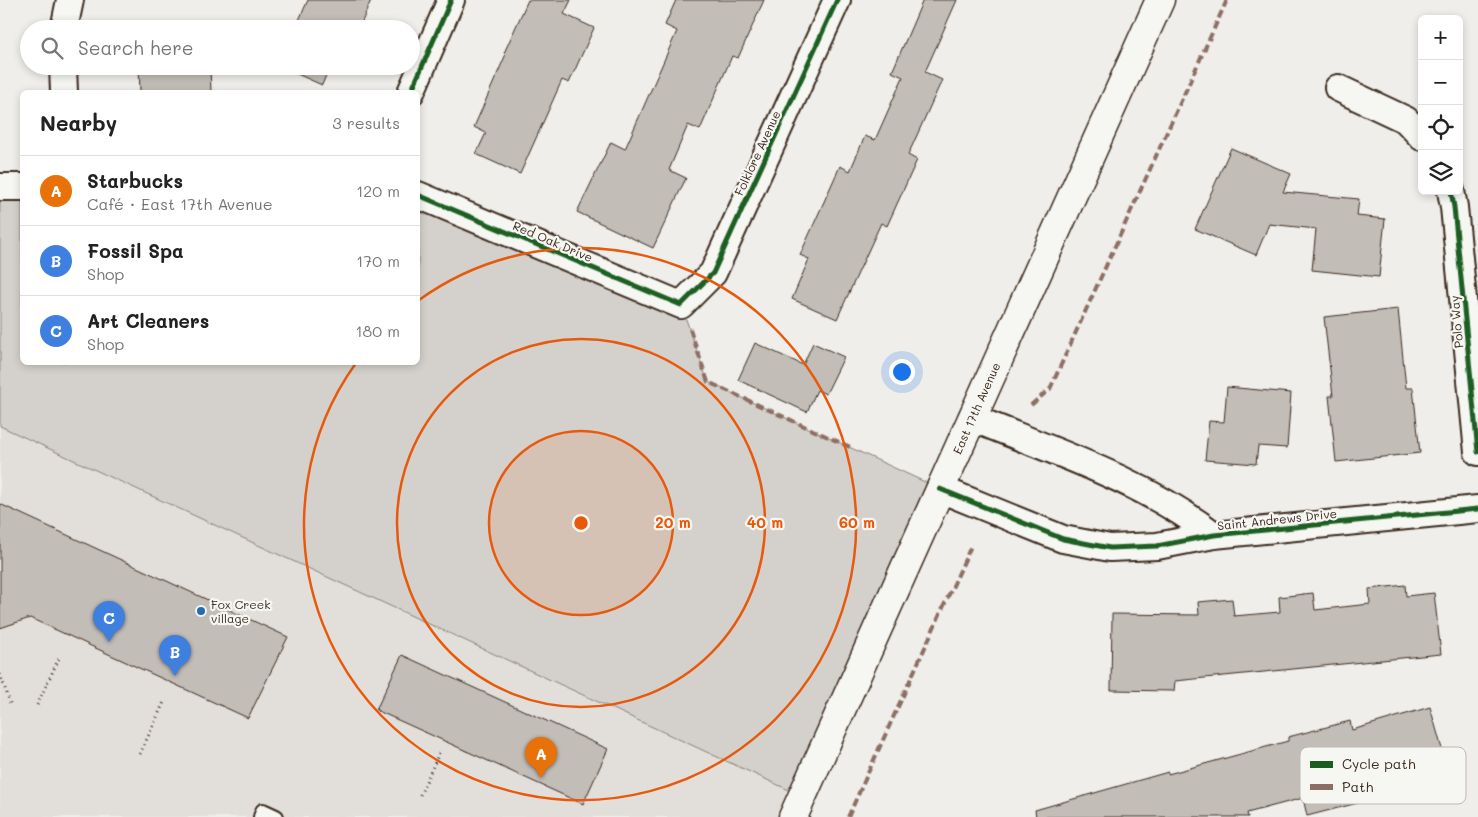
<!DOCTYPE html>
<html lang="en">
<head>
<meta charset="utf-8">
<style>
  :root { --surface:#fff; --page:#f2f2f2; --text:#222; --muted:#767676; --line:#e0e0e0; --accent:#7c3aed }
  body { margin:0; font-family:Mali,sans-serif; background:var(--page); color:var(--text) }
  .controls { position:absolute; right:15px; top:15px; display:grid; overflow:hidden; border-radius:8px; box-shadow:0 2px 8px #0003 }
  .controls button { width:45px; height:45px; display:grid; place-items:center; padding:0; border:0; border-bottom:1px solid var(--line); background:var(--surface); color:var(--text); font:25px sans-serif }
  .you { position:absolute; left:901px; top:371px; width:18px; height:18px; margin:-12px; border:4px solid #fff; border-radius:50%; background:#1a73e8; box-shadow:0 0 0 8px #1a73e833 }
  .badge { display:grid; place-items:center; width:32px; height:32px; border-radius:50%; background:var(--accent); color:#fff; font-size:16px; font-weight:700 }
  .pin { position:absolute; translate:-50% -41px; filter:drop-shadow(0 1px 2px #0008) }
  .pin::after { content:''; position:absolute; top:26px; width:18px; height:15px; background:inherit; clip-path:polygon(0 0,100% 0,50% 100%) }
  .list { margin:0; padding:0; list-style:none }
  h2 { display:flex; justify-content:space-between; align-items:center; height:65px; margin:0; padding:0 20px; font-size:21px }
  h2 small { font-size:16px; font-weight:400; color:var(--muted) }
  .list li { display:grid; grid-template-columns:32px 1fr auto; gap:15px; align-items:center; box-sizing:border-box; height:70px; padding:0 20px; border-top:1px solid var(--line) }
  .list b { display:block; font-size:19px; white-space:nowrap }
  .list p { margin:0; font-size:16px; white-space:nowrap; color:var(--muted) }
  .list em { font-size:16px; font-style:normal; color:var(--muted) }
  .icon { flex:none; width:28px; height:28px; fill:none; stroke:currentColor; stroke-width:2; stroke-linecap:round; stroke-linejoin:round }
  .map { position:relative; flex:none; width:1478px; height:817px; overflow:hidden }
  .search { position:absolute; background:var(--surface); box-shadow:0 2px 8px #0003; left:20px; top:20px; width:400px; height:55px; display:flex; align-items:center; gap:12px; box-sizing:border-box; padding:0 18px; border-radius:28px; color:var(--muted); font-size:19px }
  .panel { position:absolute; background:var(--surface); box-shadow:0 2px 8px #0003; left:20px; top:90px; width:400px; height:275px; border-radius:8px }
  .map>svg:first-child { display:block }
  .built { fill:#e2dfdb }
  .green { fill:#d4d1cc; stroke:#887e75 }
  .building { fill:#c2bdb7; stroke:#3b2a1e }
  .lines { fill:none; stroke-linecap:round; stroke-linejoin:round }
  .lane-casing { stroke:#3b2a1e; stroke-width:18 }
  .street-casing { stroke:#3b2a1e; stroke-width:30 }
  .secondary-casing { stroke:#3b2a1e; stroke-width:31 }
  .path { stroke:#3b2a1e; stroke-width:3; stroke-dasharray:1 4; stroke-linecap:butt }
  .lane { stroke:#f6f6f2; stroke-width:14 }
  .street { stroke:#f6f6f2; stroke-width:26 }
  .secondary { stroke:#f6f6f2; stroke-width:28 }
  .quiet { stroke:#8d6e63; stroke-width:4; stroke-dasharray:8 4; stroke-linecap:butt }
  .cycleway-casing { stroke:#f6f6f2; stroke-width:8 }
  .cycleway { stroke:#1b5e20; stroke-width:5 }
  .ring { fill:none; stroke:#e8590c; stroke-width:2.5 }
  .poi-dot { fill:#1f6fb2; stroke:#f6f6f2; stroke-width:2 }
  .labels { text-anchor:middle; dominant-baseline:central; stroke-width:4.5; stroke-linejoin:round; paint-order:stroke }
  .street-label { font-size:12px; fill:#3b2a1e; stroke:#f6f6f2 }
  .poi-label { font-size:12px; fill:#3b2a1e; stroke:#f6f6f2; text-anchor:start }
  .key { fill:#f6f6f2; stroke:#beb9b2; stroke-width:1 }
  .key-label { font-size:14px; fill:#3b2a1e }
  .centre { fill:#e8590c; stroke:#f6f6f2; stroke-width:2.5 }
  .ring-label { font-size:15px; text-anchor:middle; font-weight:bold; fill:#e8590c; stroke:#f6f6f2; stroke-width:4.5; stroke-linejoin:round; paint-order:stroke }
</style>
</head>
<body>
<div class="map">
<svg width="1478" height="817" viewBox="0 0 1478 817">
  <rect width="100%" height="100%" fill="#efeeea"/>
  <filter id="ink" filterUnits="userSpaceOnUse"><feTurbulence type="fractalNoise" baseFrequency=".02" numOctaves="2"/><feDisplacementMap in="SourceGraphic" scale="10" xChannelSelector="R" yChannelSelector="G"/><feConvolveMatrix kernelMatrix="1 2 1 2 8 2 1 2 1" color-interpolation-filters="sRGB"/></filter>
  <g filter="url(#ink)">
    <path class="built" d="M 0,426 L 802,796 L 793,817 L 0,817 Z"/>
    <path class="green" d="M 0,187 L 22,187 L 22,362 L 418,362 L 418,195 L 681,305 L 708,382 L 940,489 L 802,796 L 0,426 Z"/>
    <g class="building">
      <path d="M 308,0 L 371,0 L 359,29 L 295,29 Z"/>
      <path d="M 528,0 L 571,0 L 564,14 L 594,28 L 569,83 L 562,80 L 520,174 L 476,154 L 486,133 L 474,127 L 506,54 L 504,53 Z"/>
      <path d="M 676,0 L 764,0 L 738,58 L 732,56 L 700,130 L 688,125 L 669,170 L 686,178 L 653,248 L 577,212 L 611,142 L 625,149 L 677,31 L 665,25 Z"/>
      <path d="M 923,0 L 957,0 L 925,72 L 942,80 L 908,155 L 917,160 L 887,226 L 881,223 L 837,319 L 792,299 L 809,259 L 800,255 L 840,166 L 850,171 L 865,136 L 875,140 L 903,77 L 892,72 Z"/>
      <path d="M 139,66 L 210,66 L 211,92 L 140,92 Z"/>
      <path d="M 279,66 L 330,66 L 322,85 Z"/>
      <path d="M 1231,148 L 1291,174 L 1283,192 L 1359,199 L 1357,216 L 1385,219 L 1379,277 L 1312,270 L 1316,229 L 1269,224 L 1256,255 L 1195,229 Z"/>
      <path d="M 1398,309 L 1406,388 L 1413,388 L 1420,453 L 1336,462 L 1329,396 L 1333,396 L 1324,317 Z"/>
      <path d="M 755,343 L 803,365 L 813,343 L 844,357 L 826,394 L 817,390 L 807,412 L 738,380 Z"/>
      <path d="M 1227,387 L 1291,393 L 1287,448 L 1258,446 L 1256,464 L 1205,460 L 1209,421 L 1224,422 Z"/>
      <path d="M 0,504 L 288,637 L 248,718 L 30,618 L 0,628 Z"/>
      <path d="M 1405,585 L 1406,596 L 1434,593 L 1441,654 L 1175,681 L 1174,691 L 1111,690 L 1112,614 L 1199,615 L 1198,602 L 1232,599 L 1234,616 L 1280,612 L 1279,597 L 1313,593 L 1315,610 L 1370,604 L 1369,589 Z"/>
      <path d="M 402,655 L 608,749 L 583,804 L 376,710 Z"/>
      <path d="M 1430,707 L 1446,763 L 1418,771 L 1423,792 L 1387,803 L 1385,796 L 1307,816 L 1303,798 L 1247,813 L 1248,817 L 1036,817 L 1035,810 L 1168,772 L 1168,774 L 1288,741 L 1288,737 L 1350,721 L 1352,730 Z"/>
    </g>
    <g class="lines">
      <defs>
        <path id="lane" d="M 261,817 L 263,811 L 276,817"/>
        <g id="street">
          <path d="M 64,29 L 70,0"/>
          <path d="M 63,66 L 64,92"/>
          <path d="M 1338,88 L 1406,120 L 1422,137"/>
          <path d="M 411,92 L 451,0"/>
          <path d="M 0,187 L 22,187"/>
          <path d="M 1451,191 L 1454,207 L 1478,452"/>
          <path d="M 418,195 L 681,305 L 713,273 L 837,0"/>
          <path d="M 972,418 C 1055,452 1142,480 1214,535"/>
          <path d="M 940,489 L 1063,539 L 1110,548 L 1157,546 L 1214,535 L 1478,509"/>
        </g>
        <path id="secondary" d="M 793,817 L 1160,0"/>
      </defs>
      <use href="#lane" class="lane-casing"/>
      <use href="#street" class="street-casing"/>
      <use href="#secondary" class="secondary-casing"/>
      <g class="path">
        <path d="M 0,674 L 11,706"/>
        <path d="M 37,705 L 60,656"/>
        <path d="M 140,754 L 164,702"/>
        <path d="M 420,795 L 440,751"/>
      </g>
      <use href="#lane" class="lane"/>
      <use href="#street" class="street"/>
      <use href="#secondary" class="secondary"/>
      <g class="quiet">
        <path d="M 690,329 L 708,382 L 850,447"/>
        <path d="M 1031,405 L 1050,389 L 1227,0"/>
        <path d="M 848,817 L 971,546"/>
      </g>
      <defs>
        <g id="cycleway">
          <path d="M 411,92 L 451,0"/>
          <path d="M 1451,191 L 1454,207 L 1478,452"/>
          <path d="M 418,195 L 681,305 L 713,273 L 837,0"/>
          <path d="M 940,489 L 1063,539 L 1110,548 L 1157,546 L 1214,535 L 1478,509"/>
        </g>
      </defs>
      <use href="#cycleway" class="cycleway-casing"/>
      <use href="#cycleway" class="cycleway"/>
    </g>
  </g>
  <circle cx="581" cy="523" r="92" fill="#e8590c" fill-opacity=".12"/>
  <g class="ring">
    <circle cx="581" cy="523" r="92"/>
    <circle cx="581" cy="523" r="184"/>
    <path d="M419 300A276 276 0 1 1 356 363"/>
  </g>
  <circle class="poi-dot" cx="201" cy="611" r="5"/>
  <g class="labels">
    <g class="street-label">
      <text transform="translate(757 153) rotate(-65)">Folklore Avenue</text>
      <text transform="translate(553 241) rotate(23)">Red Oak Drive</text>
      <text transform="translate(1456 322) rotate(-95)">Polo Way</text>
      <text transform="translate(976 408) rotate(-66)">East 17th Avenue</text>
      <text transform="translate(1277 519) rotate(-6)">Saint Andrews Drive</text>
    </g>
    <g class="poi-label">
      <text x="211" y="604">Fox Creek<tspan x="211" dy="14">village</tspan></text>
    </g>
  </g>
  <rect x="1300" y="747" width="166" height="57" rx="8" class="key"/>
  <rect x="1310" y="761" width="23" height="7" fill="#1b5e20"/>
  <rect x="1310" y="784" width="23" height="6" fill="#8d6e63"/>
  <g class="key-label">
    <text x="1342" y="769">Cycle path</text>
    <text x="1342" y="792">Path</text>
  </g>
  <circle cx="581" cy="523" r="8" class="centre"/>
  <g class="ring-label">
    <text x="673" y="528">20 m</text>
    <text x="765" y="528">40 m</text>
    <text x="857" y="528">60 m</text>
  </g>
</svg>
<div class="controls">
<button>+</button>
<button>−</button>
<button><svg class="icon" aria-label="locate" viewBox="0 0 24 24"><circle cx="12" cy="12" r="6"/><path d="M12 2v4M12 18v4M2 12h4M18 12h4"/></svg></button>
<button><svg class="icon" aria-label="layers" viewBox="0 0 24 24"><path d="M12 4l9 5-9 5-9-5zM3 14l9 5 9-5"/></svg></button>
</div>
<div class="you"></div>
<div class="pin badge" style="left:541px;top:778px;background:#e8710a">A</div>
<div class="pin badge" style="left:175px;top:676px;background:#3f7fe0">B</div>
<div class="pin badge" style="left:109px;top:642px;background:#3f7fe0">C</div>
<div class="search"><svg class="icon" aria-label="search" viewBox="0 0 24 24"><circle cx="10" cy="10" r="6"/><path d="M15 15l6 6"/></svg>Search here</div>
<section class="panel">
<h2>Nearby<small>3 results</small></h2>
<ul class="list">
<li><span class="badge" style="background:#e8710a">A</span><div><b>Starbucks</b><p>Café · East 17th Avenue</p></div><em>120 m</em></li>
<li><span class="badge" style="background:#3f7fe0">B</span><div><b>Fossil Spa</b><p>Shop</p></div><em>170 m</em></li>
<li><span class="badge" style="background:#3f7fe0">C</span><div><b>Art Cleaners</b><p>Shop</p></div><em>180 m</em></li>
</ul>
</section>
</div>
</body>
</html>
